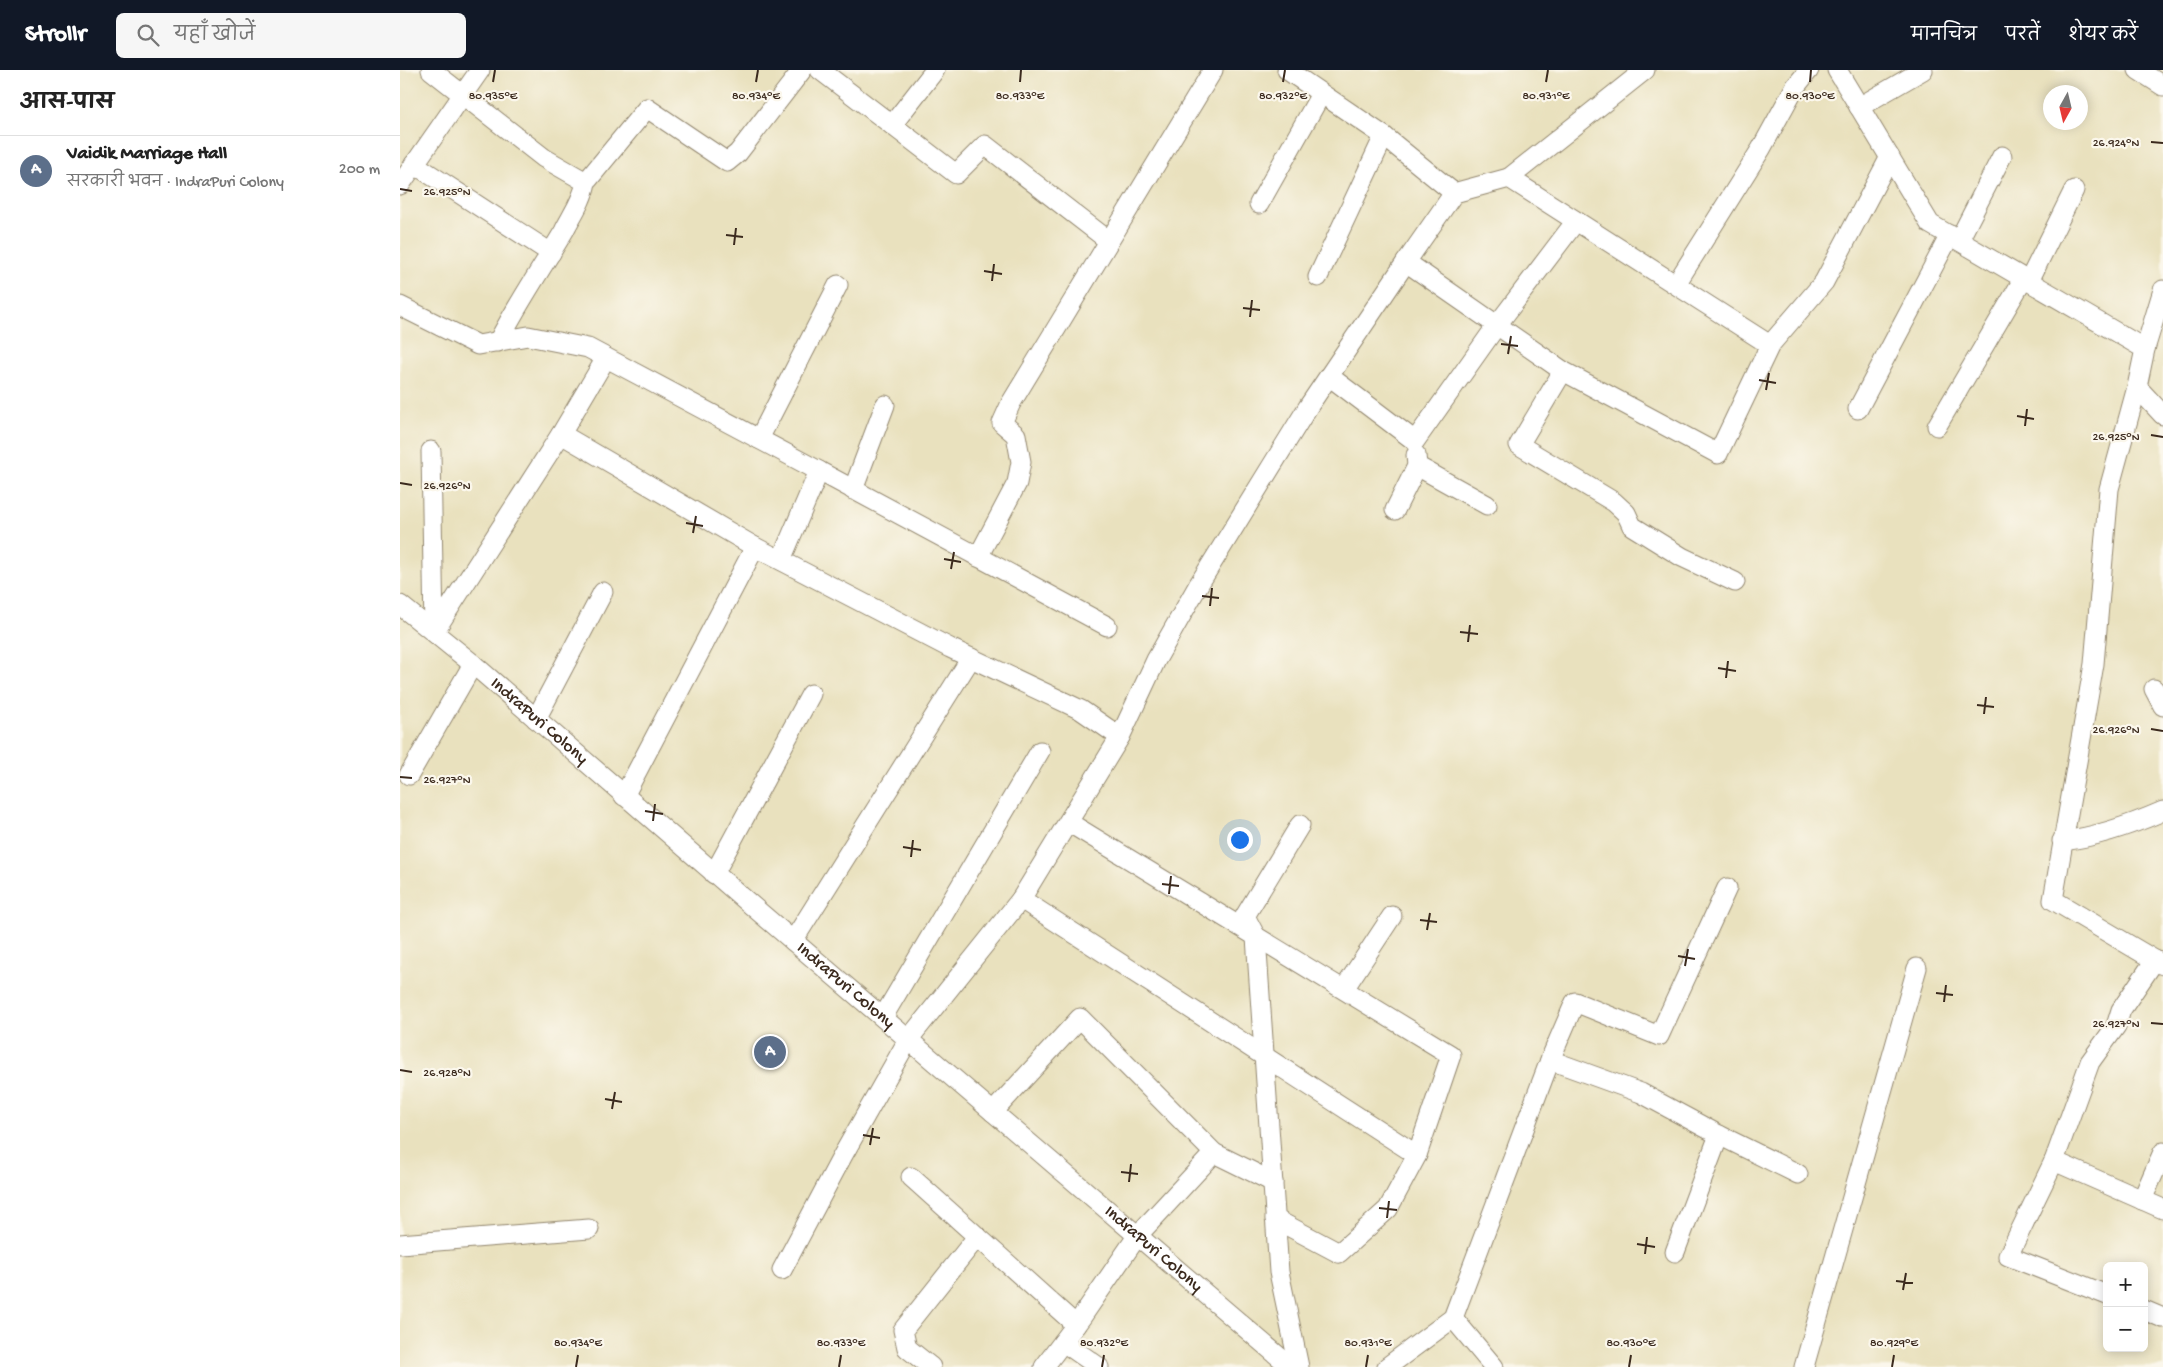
<!DOCTYPE html>
<html lang="hi">
<head>
<meta charset="utf-8">
<style>
  :root { --surface:#fff; --page:#f6f6f6; --text:#222; --muted:#767676; --line:#e0e0e0; --accent:#111827 }
  body { margin:0; font-family:"Gochi Hand","Playpen Sans Deva",sans-serif; background:var(--page); color:var(--text) }
  .controls { position:absolute; right:15px; bottom:15px; display:grid; overflow:hidden; border-radius:8px; box-shadow:0 2px 12px #0003 }
  .controls button { width:45px; height:45px; display:grid; place-items:center; padding:0; border:0; border-bottom:1px solid var(--line); background:var(--surface); color:var(--text); font:25px sans-serif }
  .compass { position:absolute; left:1643px; top:15px; width:45px; height:45px; border-radius:50%; background:var(--surface); box-shadow:0 2px 12px #0003; rotate:188deg }
  .you { position:absolute; left:839px; top:769px; width:18px; height:18px; margin:-12px; border:4px solid #fff; border-radius:50%; background:#1a73e8; box-shadow:0 0 0 8px #1a73e833 }
  .badge { display:grid; place-items:center; width:32px; height:32px; border-radius:50%; background:var(--accent); color:#fff; font-size:16px; font-weight:700 }
  .pin { position:absolute; translate:-50% -50%; border:2px solid #fff; box-shadow:0 1px 5px #0006 }
  .list { margin:0; padding:0; list-style:none }
  h2 { display:flex; justify-content:space-between; align-items:center; height:65px; margin:0; padding:0 20px; font-size:21px }
  h2 small { font-size:16px; font-weight:400; color:var(--muted) }
  .list li { display:grid; grid-template-columns:32px 1fr auto; gap:15px; align-items:center; box-sizing:border-box; height:70px; padding:0 20px; border-top:1px solid var(--line) }
  .list b { display:block; font-size:19px; white-space:nowrap }
  .list p { margin:0; font-size:16px; white-space:nowrap; color:var(--muted) }
  .list em { font-size:16px; font-style:normal; color:var(--muted) }
  .icon { flex:none; width:28px; height:28px; fill:none; stroke:currentColor; stroke-width:2; stroke-linecap:round; stroke-linejoin:round }
  .map { position:relative; flex:none; width:1763px; height:1297px; overflow:hidden }
  header { display:flex; align-items:center; gap:30px; box-sizing:border-box; height:70px; padding:0 25px; background:var(--accent); color:#fff }
  header strong { font-size:24px }
  nav { display:flex; gap:28px; margin-inline-start:auto; font-size:18px }
  .search { width:350px; height:45px; background:var(--page); display:flex; align-items:center; gap:12px; box-sizing:border-box; padding:0 18px; border-radius:8px; color:var(--muted); font-size:19px }
  main { display:flex }
  aside { flex:1; background:var(--surface) }
  .map>svg:first-child { display:block }
  .lines { fill:none; stroke-linecap:round; stroke-linejoin:round }
  .minor-casing { stroke:#92866e; stroke-width:21 }
  .minor { stroke:#fff; stroke-width:19 }
  .ticks { fill:none; stroke:#3b2a1e; stroke-width:2 }
  .labels { text-anchor:middle; dominant-baseline:central; stroke-width:4.5; stroke-linejoin:round; paint-order:stroke }
  .street-label { font-size:18px; fill:#3b2a1e; stroke:#fbf7ec }
  .ticks-label { font-size:12px; text-anchor:middle; fill:#3b2a1e; stroke:#fbf7ec; stroke-width:4.5; stroke-linejoin:round; paint-order:stroke }
</style>
</head>
<body>
<header>
<strong>Strollr</strong>
<div class="search"><svg class="icon" aria-label="search" viewBox="0 0 24 24"><circle cx="10" cy="10" r="6"/><path d="M15 15l6 6"/></svg>यहाँ खोजें</div>
<nav><a>मानचित्र</a><a>परतें</a><a>शेयर करें</a></nav>
</header>
<main>
<aside>
<h2>आस-पास<small></small></h2>
<ul class="list">
<li><span class="badge" style="background:#5c6f8a">A</span><div><b>Vaidik Marriage Hall</b><p>सरकारी भवन · IndraPuri Colony</p></div><em>200 m</em></li>
</ul>
</aside>
<div class="map">
<svg width="1763" height="1297" viewBox="0 0 1763 1297">
  <rect width="100%" height="100%" fill="#fbf7ec"/>
  <filter id="ink" filterUnits="userSpaceOnUse"><feTurbulence type="fractalNoise" baseFrequency=".02" numOctaves="2"/><feDisplacementMap in="SourceGraphic" scale="10" xChannelSelector="R" yChannelSelector="G"/><feConvolveMatrix kernelMatrix="1 2 1 2 8 2 1 2 1" color-interpolation-filters="sRGB"/></filter>
  <filter id="wash" filterUnits="userSpaceOnUse"><feTurbulence type="fractalNoise" baseFrequency=".0096" numOctaves="4" result="noise"/><feDisplacementMap in="SourceGraphic" scale="20" xChannelSelector="R" yChannelSelector="G"/><feGaussianBlur stdDeviation="1.12" result="paint"/><feColorMatrix in="noise" values="0 0 0 0 0 0 0 0 0 0 0 0 0 0 0 0 0 1.4 0 .05"/><feComposite in="paint" operator="in"/></filter>
  <g filter="url(#wash)">
    <rect width="100%" height="100%" fill="#e9e1be"/>
  </g>
  <g filter="url(#ink)">
    <g class="lines">
      <defs>
        <g id="minor">
          <path d="M 31,0 L 144,88 L 186,112"/>
          <path d="M 420,0 L 556,104 L 585,75 L 709,171"/>
          <path d="M 887,0 L 984,66 L 1054,123 L 1109,108 L 1370,275 L 1424,212 L 1490,87"/>
          <path d="M 1437,0 L 1530,154 L 1745,279 L 1737,317 L 1709,419 L 1694,594 L 1653,830 L 1763,895"/>
          <path d="M 1738,0 L 1763,16"/>
          <path d="M 1459,37 L 1523,0"/>
          <path d="M 492,55 L 535,0"/>
          <path d="M 14,94 L 151,183"/>
          <path d="M 1109,108 L 1245,0"/>
          <path d="M 0,115 L 80,0"/>
          <path d="M 1054,123 L 1006,192 L 1163,301 L 1318,384 L 1370,275"/>
          <path d="M 859,134 L 921,24"/>
          <path d="M 1559,170 L 1602,86"/>
          <path d="M 918,207 L 984,66"/>
          <path d="M 1629,211 L 1674,120"/>
          <path d="M 1276,214 L 1361,79 L 1395,17 L 1409,0"/>
          <path d="M 0,236 L 78,275 L 128,266 L 188,278 L 419,401 L 381,490"/>
          <path d="M 98,272 C 118,233 142,198 164,161 C 172,145 183,130 186,112 L 247,38 L 327,92 L 338,83 L 402,0"/>
          <path d="M 1745,279 L 1763,220"/>
          <path d="M 206,288 L 161,364 L 355,477"/>
          <path d="M 1163,301 L 1119,375 L 1214,432 L 1226,443 L 1232,456 L 1282,487 L 1335,512"/>
          <path d="M 929,306 L 1006,192"/>
          <path d="M 1737,317 L 1763,345"/>
          <path d="M 1458,339 L 1550,165"/>
          <path d="M 1537,356 L 1624,208"/>
          <path d="M 359,369 L 438,215"/>
          <path d="M 31,381 L 34,562 L 161,364"/>
          <path d="M 1017,396 L 1087,435"/>
          <path d="M 419,401 L 707,556"/>
          <path d="M 453,420 L 485,335"/>
          <path d="M 995,440 L 1017,396 L 1016,385"/>
          <path d="M 578,487 L 617,413 L 621,392 L 616,365 L 602,353 L 611,333 L 813,0"/>
          <path id="s1" d="M 0,535 L 73,594 L 357,840 L 891,1297"/>
          <path d="M 1754,619 L 1763,636"/>
          <path d="M 136,649 L 203,522"/>
          <path d="M 720,667 L 756,590 L 799,514 L 908,337 L 929,306 L 1015,371 L 1097,255 L 1176,151"/>
          <path d="M 9,705 L 73,594"/>
          <path d="M 224,726 L 355,477 L 550,578 L 681,640 L 720,667 L 668,752 L 1051,985 L 1017,1085 L 621,829 L 668,752"/>
          <path d="M 1662,771 C 1698,767 1731,755 1763,741"/>
          <path d="M 314,804 L 411,624"/>
          <path d="M 393,871 L 571,588"/>
          <path d="M 944,919 L 992,846"/>
          <path d="M 483,947 L 640,681"/>
          <path d="M 1150,990 L 1241,1023 L 1319,1065 L 1398,1104"/>
          <path d="M 593,1042 L 680,948 L 814,1083 L 873,1112"/>
          <path d="M 1654,1091 L 1763,1139"/>
          <path d="M 511,1107 L 676,1255"/>
          <path d="M 1742,1130 L 1763,1082"/>
          <path d="M 875,1149 L 939,1183 L 988,1139 L 1017,1085"/>
          <path d="M 0,1174 L 189,1159"/>
          <path d="M 1275,1182 L 1319,1065"/>
          <path d="M 382,1200 L 443,1085 L 508,970 L 621,829"/>
          <path d="M 1707,1225 L 1608,1186 L 1654,1091 L 1690,992 L 1716,956 L 1721,940 L 1755,890"/>
          <path d="M 1744,1240 L 1763,1248"/>
          <path d="M 1053,1248 L 1094,1297"/>
          <path d="M 663,1272 L 699,1297"/>
          <path d="M 531,1297 L 507,1278 L 503,1260 L 577,1167"/>
          <path d="M 644,1297 L 681,1248 L 738,1165 L 814,1083"/>
          <path d="M 899,1297 L 879,1202 L 856,867 L 845,846 L 900,755"/>
          <path d="M 987,1297 L 1053,1248 L 1150,990 L 1175,932 L 1259,966 L 1327,818"/>
          <path d="M 1404,1297 L 1517,898"/>
        </g>
      </defs>
      <use href="#minor" class="minor-casing"/>
      <use href="#minor" class="minor"/>
    </g>
  </g>
  <path class="ticks" d="M 93,12 L 95,0M 356,12 L 358,0M 620,12 L 621,0M 883,12 L 885,0M 1146,12 L 1148,0M 1410,12 L 1411,0M 1751,72 L 1763,73M 0,119 L 12,121M 326,165 L 343,167M 334,175 L 336,158M 584,201 L 602,204M 592,211 L 594,194M 843,238 L 860,240M 850,247 L 852,230M 1101,274 L 1118,276M 1108,284 L 1111,266M 1359,310 L 1376,313M 1366,320 L 1369,303M 1617,346 L 1634,349M 1625,356 L 1627,339M 1751,365 L 1763,367M 0,413 L 12,415M 286,453 L 303,456M 293,463 L 296,446M 544,489 L 561,492M 551,499 L 554,482M 802,526 L 819,528M 810,536 L 812,518M 1060,562 L 1078,564M 1068,572 L 1070,555M 1318,598 L 1336,601M 1326,608 L 1328,591M 1577,635 L 1594,637M 1584,644 L 1586,627M 1751,659 L 1763,661M 0,707 L 12,708M 245,741 L 263,744M 253,751 L 255,734M 503,777 L 521,780M 511,787 L 513,770M 762,814 L 779,816M 769,824 L 771,806M 1020,850 L 1037,852M 1027,860 L 1030,843M 1278,886 L 1295,889M 1285,896 L 1288,879M 1536,923 L 1553,925M 1544,932 L 1546,915M 1751,953 L 1763,954M 0,1000 L 12,1002M 205,1029 L 222,1032M 212,1039 L 215,1022M 463,1065 L 480,1068M 470,1075 L 473,1058M 721,1102 L 738,1104M 729,1112 L 731,1094M 979,1138 L 997,1140M 987,1148 L 989,1131M 1237,1174 L 1255,1177M 1245,1184 L 1247,1167M 1496,1211 L 1513,1213M 1503,1220 L 1506,1203M 176,1297 L 178,1285M 439,1297 L 441,1285M 702,1297 L 704,1285M 966,1297 L 968,1285M 1229,1297 L 1231,1285M 1492,1297 L 1494,1285"/>
  <g class="labels">
    <g class="street-label">
      <text stroke="none"><textPath href="#s1" startOffset="181">IndraPuri Colony</textPath></text>
      <text stroke="none"><textPath href="#s1" startOffset="586">IndraPuri Colony</textPath></text>
      <text stroke="none"><textPath href="#s1" startOffset="991">IndraPuri Colony</textPath></text>
    </g>
  </g>
  <g class="ticks-label">
    <text x="93" y="29">80.935°E</text>
    <text x="356" y="29">80.934°E</text>
    <text x="620" y="29">80.933°E</text>
    <text x="883" y="29">80.932°E</text>
    <text x="1146" y="29">80.931°E</text>
    <text x="1410" y="29">80.930°E</text>
    <text x="1716" y="76">26.924°N</text>
    <text x="47" y="125">26.925°N</text>
    <text x="1716" y="370">26.925°N</text>
    <text x="47" y="419">26.926°N</text>
    <text x="1716" y="663">26.926°N</text>
    <text x="47" y="713">26.927°N</text>
    <text x="1716" y="957">26.927°N</text>
    <text x="47" y="1006">26.928°N</text>
    <text x="178" y="1276">80.934°E</text>
    <text x="441" y="1276">80.933°E</text>
    <text x="704" y="1276">80.932°E</text>
    <text x="968" y="1276">80.931°E</text>
    <text x="1231" y="1276">80.930°E</text>
    <text x="1494" y="1276">80.929°E</text>
  </g>
</svg>
<div class="controls">
<button>+</button>
<button>−</button>
</div>
<svg class="compass" viewBox="-18 -18 36 36"><path d="M0-13l5 13h-10z" fill="#e53935"/><path d="M0 13l5-13h-10z" fill="#767676"/></svg>
<div class="you"></div>
<div class="pin badge" style="left:370px;top:982px;background:#5c6f8a">A</div>
</div>
</main>
</body>
</html>
